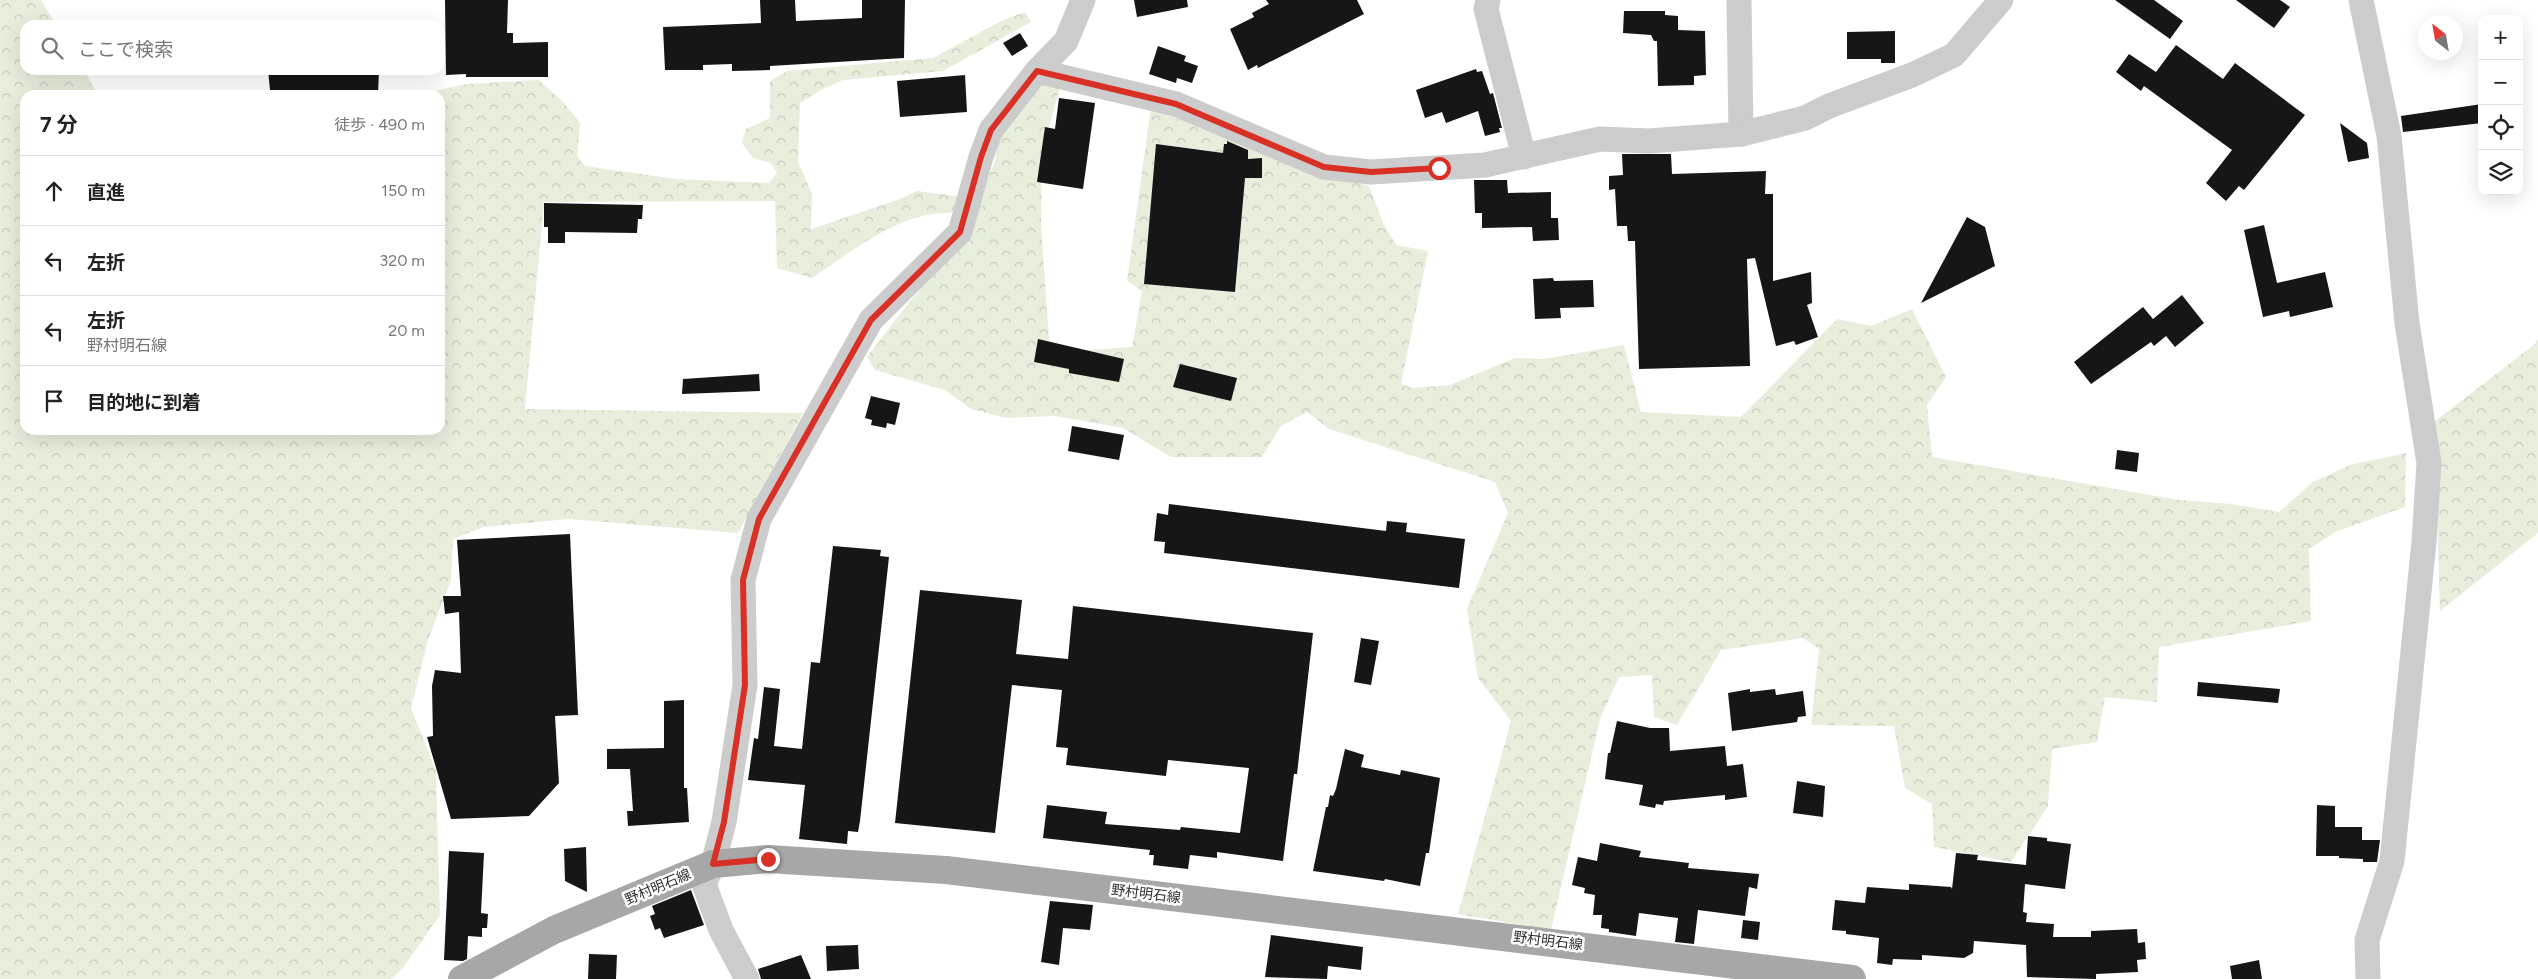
<!DOCTYPE html>
<html lang="ja">
<head>
<meta charset="utf-8">
<style>
  :root { --surface:#fff; --page:#f2f2f2; --text:#222; --muted:#767676; --line:#e0e0e0 }
  body { margin:0; font-family:Figtree,"Noto Sans JP",sans-serif; background:var(--page); color:var(--text) }
  .controls { position:absolute; right:15px; top:15px; display:grid; overflow:hidden; border-radius:10px; box-shadow:0 5px 20px #0002 }
  .controls button { width:45px; height:45px; display:grid; place-items:center; padding:0; border:0; border-bottom:1px solid var(--line); background:var(--surface); color:var(--text); font:25px sans-serif }
  .compass { position:absolute; left:2418px; top:15px; width:45px; height:45px; border-radius:50%; background:var(--surface); box-shadow:0 5px 20px #0002; rotate:329deg }
  .stop { position:absolute; width:15px; height:15px; margin:-11px; border:4px solid #d93025; border-radius:50%; background:#fff }
  .stop.end { background:#d93025; border-color:#fff; box-shadow:0 1px 5px #0008 }
  .list { margin:0; padding:0; list-style:none }
  h2 { display:flex; justify-content:space-between; align-items:center; height:65px; margin:0; padding:0 20px; font-size:21px }
  h2 small { font-size:16px; font-weight:400; color:var(--muted) }
  .list li { display:grid; grid-template-columns:32px 1fr auto; gap:15px; align-items:center; box-sizing:border-box; height:70px; padding:0 20px; border-top:1px solid var(--line) }
  .list b { display:block; font-size:19px; white-space:nowrap }
  .list p { margin:0; font-size:16px; white-space:nowrap; color:var(--muted) }
  .list em { font-size:16px; font-style:normal; color:var(--muted) }
  .icon { flex:none; width:28px; height:28px; fill:none; stroke:currentColor; stroke-width:2; stroke-linecap:round; stroke-linejoin:round }
  .map { position:relative; flex:none; width:2538px; height:979px; overflow:hidden }
  .search { position:absolute; background:var(--surface); box-shadow:0 5px 20px #0002; left:20px; top:20px; width:425px; height:55px; display:flex; align-items:center; gap:12px; box-sizing:border-box; padding:0 18px; border-radius:15px; color:var(--muted); font-size:19px }
  .panel { position:absolute; background:var(--surface); box-shadow:0 5px 20px #0002; left:20px; top:90px; width:425px; height:345px; border-radius:15px }
  .map>svg:first-child { display:block }
  .forest { fill:url(#forest-crowns) }
  .building { fill:#161616 }
  .lines { fill:none; stroke-linecap:round; stroke-linejoin:round }
  .minor { stroke:#ccc; stroke-width:25 }
  .major { stroke:#a7a7a7; stroke-width:28 }
  .route { stroke:#d93025; stroke-width:6 }
  .labels { text-anchor:middle; dominant-baseline:central; stroke-width:5; stroke-linejoin:round; paint-order:stroke }
  .street-label { font-size:14px; fill:#2f2f2f; stroke:#fff }
</style>
</head>
<body>
<div class="map">
<svg width="2538" height="979" viewBox="0 0 2538 979">
  <defs>
    <pattern id="forest-crowns" width="20" height="18" patternUnits="userSpaceOnUse" patternTransform="scale(1.25)"><rect width="20" height="18" fill="#e7eedc"/><path d="M2 6a3 3 0 1 1 6 0M12 15a3 3 0 1 1 6 0" fill="none" stroke="#c6ccbd"/></pattern>
  </defs>
  <rect width="100%" height="100%" fill="#fff"/>
  <g class="forest">
    <path d="M 0,0 L 41,0 L 56,25 L 25,25 L 25,70 L 84,70 L 98,95 L 25,95 L 25,430 L 440,430 L 440,95 L 415,95 L 467,84 L 539,80 L 564,103 L 580,123 L 577,156 L 585,166 L 675,179 L 769,183 L 777,173 L 771,163 L 753,158 L 742,143 L 746,129 L 770,118 L 770,81 L 787,71 L 933,58 L 1003,20 L 1025,12 L 1031,22 L 943,71 L 843,80 L 821,90 L 800,103 L 798,162 L 812,194 L 811,229 L 903,198 L 917,191 L 963,197 L 951,213 C 899,211 853,251 812,278 L 777,268 L 775,201 L 544,202 L 525,409 L 803,413 L 738,533 L 568,519 L 483,527 L 453,539 L 451,580 L 428,640 L 411,708 L 436,771 L 440,915 L 403,968 L 391,979 L 0,979 Z"/>
    <path d="M 1037,76 L 1060,88 L 1042,152 L 1041,226 L 1050,353 L 1132,347 L 1142,291 L 1127,281 L 1151,107 L 1307,170 L 1369,186 L 1383,223 L 1396,245 L 1428,251 L 1401,384 L 1413,388 L 1450,385 L 1515,358 L 1544,359 L 1624,345 L 1641,412 L 1741,417 L 1837,319 L 1871,326 L 1912,309 L 1946,377 L 1927,405 L 1932,457 L 2179,500 L 2231,504 L 2279,512 L 2313,482 L 2350,465 L 2406,453 L 2405,507 L 2335,532 L 2309,549 L 2311,621 L 2159,647 L 2157,702 L 2105,697 L 2097,742 L 2052,749 L 2048,806 L 2011,862 L 1934,847 L 1932,804 L 1905,788 L 1894,726 L 1811,725 L 1819,649 L 1803,638 L 1721,650 L 1677,725 L 1654,717 L 1652,675 L 1619,677 L 1600,719 L 1551,930 L 1458,914 L 1511,721 L 1478,678 L 1467,609 L 1508,513 L 1495,482 L 1329,429 L 1307,412 L 1281,426 L 1262,457 L 1171,457 L 1123,428 L 1055,416 L 1006,418 L 971,409 L 945,390 L 875,370 L 867,357 L 910,301 L 969,236 L 973,216 L 995,161 L 1003,123 Z"/>
    <path d="M 2538,338 L 2538,533 L 2440,611 L 2434,422 L 2535,344 Z"/>
  </g>
  <g class="building">
    <path d="M 445,0 L 508,0 L 507,33 L 513,33 L 513,43 L 548,42 L 548,77 L 466,77 L 466,74 L 446,75 Z"/>
    <path d="M 760,0 L 795,0 L 796,21 L 862,18 L 862,0 L 905,0 L 904,58 L 770,66 L 770,70 L 732,71 L 732,64 L 703,65 L 703,70 L 665,70 L 663,27 L 761,23 Z"/>
    <path d="M 1134,0 L 1187,0 L 1188,7 L 1137,17 Z"/>
    <path d="M 1266,0 L 1357,0 L 1364,14 L 1258,68 L 1257,65 L 1248,70 L 1230,29 L 1254,17 L 1252,13 L 1269,4 Z"/>
    <path d="M 2115,0 L 2154,0 L 2183,21 L 2170,39 Z"/>
    <path d="M 2236,0 L 2280,0 L 2290,7 L 2274,28 Z"/>
    <path d="M 1624,11 L 1665,11 L 1665,15 L 1678,16 L 1678,30 L 1705,31 L 1706,75 L 1694,76 L 1694,85 L 1658,86 L 1657,41 L 1654,41 L 1651,35 L 1623,33 Z"/>
    <path d="M 1895,31 L 1895,63 L 1881,63 L 1881,59 L 1847,59 L 1847,32 Z"/>
    <path d="M 1020,33 L 1028,46 L 1012,56 L 1003,43 Z"/>
    <path d="M 2176,45 L 2223,79 L 2235,63 L 2305,115 L 2244,190 L 2239,186 L 2226,201 L 2206,183 L 2232,150 L 2144,86 L 2141,91 L 2116,72 L 2129,54 L 2156,72 Z"/>
    <path d="M 1158,46 L 1186,56 L 1184,61 L 1198,66 L 1192,83 L 1177,78 L 1176,83 L 1149,74 Z"/>
    <path d="M 1476,69 L 1477,72 L 1482,71 L 1490,94 L 1493,93 L 1502,128 L 1499,128 L 1500,132 L 1485,136 L 1478,111 L 1446,123 L 1442,112 L 1425,118 L 1416,90 Z"/>
    <path d="M 268,70 L 379,70 L 378,95 L 270,90 Z"/>
    <path d="M 965,75 L 967,112 L 900,117 L 897,81 Z"/>
    <path d="M 1059,98 L 1095,103 L 1083,189 L 1037,182 L 1045,127 L 1055,129 Z"/>
    <path d="M 2482,104 L 2482,123 L 2403,132 L 2401,116 Z"/>
    <path d="M 2340,123 L 2367,143 L 2369,158 L 2348,162 Z"/>
    <path d="M 1227,141 L 1248,150 L 1248,159 L 1262,158 L 1262,178 L 1245,178 L 1235,292 L 1144,284 L 1156,144 L 1223,153 L 1224,144 L 1227,144 Z"/>
    <path d="M 1622,154 L 1671,154 L 1672,174 L 1766,171 L 1765,194 L 1773,194 L 1773,281 L 1811,272 L 1812,303 L 1807,305 L 1818,337 L 1796,345 L 1794,341 L 1776,346 L 1755,258 L 1747,259 L 1750,366 L 1639,369 L 1635,241 L 1628,241 L 1627,226 L 1617,226 L 1615,189 L 1609,190 L 1609,176 L 1623,175 Z"/>
    <path d="M 1474,180 L 1507,180 L 1508,193 L 1551,192 L 1551,218 L 1558,218 L 1559,240 L 1533,241 L 1532,227 L 1482,228 L 1482,213 L 1475,213 Z"/>
    <path d="M 544,203 L 643,205 L 642,219 L 638,219 L 637,233 L 565,232 L 565,243 L 548,243 L 548,227 L 544,227 Z"/>
    <path d="M 1967,217 L 1985,227 L 1995,266 L 1921,303 Z"/>
    <path d="M 2264,225 L 2277,283 L 2325,272 L 2333,307 L 2290,317 L 2289,311 L 2263,317 L 2244,230 Z"/>
    <path d="M 1553,278 L 1554,281 L 1593,280 L 1594,307 L 1560,308 L 1561,318 L 1535,319 L 1533,279 Z"/>
    <path d="M 2182,295 L 2204,323 L 2175,347 L 2166,336 L 2154,346 L 2151,342 L 2091,384 L 2074,362 L 2143,307 L 2153,319 Z"/>
    <path d="M 1038,339 L 1124,359 L 1119,382 L 1069,373 L 1069,369 L 1034,362 Z"/>
    <path d="M 1180,364 L 1237,378 L 1231,401 L 1173,387 Z"/>
    <path d="M 759,374 L 760,391 L 682,394 L 683,379 Z"/>
    <path d="M 871,396 L 900,403 L 895,425 L 887,423 L 886,428 L 871,425 L 872,420 L 865,418 Z"/>
    <path d="M 1072,426 L 1124,435 L 1119,460 L 1068,451 Z"/>
    <path d="M 2117,450 L 2139,453 L 2137,472 L 2115,469 Z"/>
    <path d="M 1169,504 L 1386,531 L 1387,521 L 1407,523 L 1406,532 L 1465,539 L 1459,588 L 1164,553 L 1165,542 L 1154,541 L 1157,513 L 1168,515 Z"/>
    <path d="M 570,534 L 578,715 L 555,716 L 559,783 L 529,816 L 451,819 L 427,737 L 433,736 L 432,686 L 435,670 L 461,673 L 459,612 L 445,614 L 443,596 L 461,596 L 457,540 Z"/>
    <path d="M 833,546 L 881,550 L 880,556 L 889,557 L 860,821 L 858,832 L 848,831 L 847,844 L 799,839 L 805,785 L 748,780 L 754,738 L 758,739 L 764,687 L 780,689 L 774,746 L 802,749 L 811,662 L 820,663 Z"/>
    <path d="M 920,590 L 1022,600 L 1016,654 L 1068,659 L 1073,606 L 1313,633 L 1297,774 L 1294,774 L 1283,861 L 1217,852 L 1217,858 L 1190,855 L 1188,869 L 1153,865 L 1154,855 L 1149,855 L 1150,850 L 1043,838 L 1047,805 L 1107,812 L 1105,824 L 1180,830 L 1181,827 L 1240,833 L 1249,768 L 1168,760 L 1166,776 L 1066,765 L 1068,748 L 1056,747 L 1062,690 L 1012,685 L 995,833 L 895,823 Z"/>
    <path d="M 1361,638 L 1379,641 L 1371,685 L 1354,682 Z"/>
    <path d="M 2198,682 L 2280,689 L 2278,703 L 2197,696 Z"/>
    <path d="M 1750,689 L 1750,692 L 1775,689 L 1776,695 L 1803,691 L 1806,716 L 1798,717 L 1797,722 L 1732,731 L 1728,693 Z"/>
    <path d="M 684,700 L 684,788 L 687,788 L 689,822 L 628,826 L 627,811 L 633,811 L 630,769 L 607,769 L 607,749 L 664,748 L 664,701 Z"/>
    <path d="M 1617,721 L 1650,728 L 1669,728 L 1670,751 L 1725,746 L 1727,766 L 1743,764 L 1747,797 L 1725,800 L 1725,795 L 1664,801 L 1663,805 L 1656,804 L 1655,808 L 1639,805 L 1643,785 L 1605,779 L 1608,753 L 1610,753 Z"/>
    <path d="M 1345,749 L 1364,755 L 1361,767 L 1400,775 L 1401,770 L 1440,778 L 1429,853 L 1426,853 L 1420,886 L 1385,879 L 1384,881 L 1313,871 L 1326,807 L 1328,807 L 1330,795 L 1333,796 L 1336,789 Z"/>
    <path d="M 1797,781 L 1825,786 L 1823,817 L 1793,813 Z"/>
    <path d="M 2317,805 L 2335,806 L 2335,827 L 2362,827 L 2362,840 L 2380,840 L 2377,862 L 2363,862 L 2363,859 L 2339,858 L 2339,856 L 2316,856 Z"/>
    <path d="M 2028,836 L 2047,838 L 2047,841 L 2071,844 L 2065,889 L 2025,884 L 2023,912 L 2027,913 L 2026,922 L 2054,924 L 2053,937 L 2091,937 L 2091,931 L 2137,929 L 2138,943 L 2145,942 L 2146,959 L 2137,960 L 2138,972 L 2096,974 L 2096,979 L 2027,977 L 2026,945 L 1974,941 L 1973,953 L 1964,958 L 1922,955 L 1922,960 L 1893,959 L 1892,965 L 1877,963 L 1879,938 L 1846,934 L 1846,931 L 1832,930 L 1835,900 L 1865,903 L 1867,887 L 1909,890 L 1909,884 L 1951,887 L 1952,889 L 1956,853 L 1978,855 L 1977,860 L 2026,865 Z"/>
    <path d="M 1600,843 L 1641,851 L 1639,857 L 1689,863 L 1688,868 L 1759,874 L 1757,889 L 1749,887 L 1745,916 L 1698,910 L 1694,944 L 1675,942 L 1678,918 L 1639,913 L 1636,936 L 1609,932 L 1609,929 L 1601,928 L 1602,915 L 1593,915 L 1595,895 L 1584,893 L 1585,888 L 1572,885 L 1578,857 L 1597,861 Z"/>
    <path d="M 586,847 L 587,892 L 565,881 L 564,849 Z"/>
    <path d="M 449,851 L 484,853 L 481,913 L 488,914 L 487,928 L 482,928 L 482,937 L 468,936 L 467,959 L 463,961 L 444,960 Z"/>
    <path d="M 691,890 L 704,925 L 664,938 L 660,928 L 655,930 L 650,916 L 655,914 L 652,906 Z"/>
    <path d="M 1050,901 L 1093,905 L 1090,930 L 1063,928 L 1059,965 L 1041,962 Z"/>
    <path d="M 1743,920 L 1760,922 L 1758,940 L 1741,938 Z"/>
    <path d="M 1271,935 L 1363,947 L 1361,970 L 1328,966 L 1327,979 L 1265,977 Z"/>
    <path d="M 858,945 L 859,969 L 827,971 L 826,946 Z"/>
    <path d="M 589,954 L 617,955 L 616,979 L 588,979 Z"/>
    <path d="M 801,955 L 811,979 L 761,979 L 758,969 Z"/>
    <path d="M 2259,960 L 2262,979 L 2232,979 L 2230,966 Z"/>
  </g>
  <g class="lines">
    <g class="minor">
      <path d="M 1488,0 L 1486,9 L 1524,157"/>
      <path d="M 1739,0 L 1741,134"/>
      <path d="M 2361,0 L 2389,136 L 2407,323 L 2429,463 L 2424,542 L 2392,861 L 2367,940 L 2368,979"/>
      <path d="M 1037,71 L 1176,104 L 1324,167 L 1371,172 L 1485,165 L 1600,139 L 1649,141 L 1741,134 L 1805,118 L 1829,106 L 1912,75 L 1954,55 L 2001,0"/>
      <path d="M 747,979 L 721,930 L 704,884 L 713,864 L 724,822 L 745,685 L 743,580 L 759,519 L 871,320 L 960,232 L 981,157 L 991,130 L 1037,71 L 1066,41 L 1083,0"/>
    </g>
    <path class="major" d="M 462,979 L 554,930 L 713,864 L 768,859 L 946,870 L 1852,979"/>
  </g>
  <g class="lines">
    <path class="route" d="M 768,859 L 713,864 L 724,822 L 745,685 L 743,580 L 759,519 L 871,320 L 960,232 L 981,157 L 991,130 L 1037,71 L 1176,104 L 1324,167 L 1371,172 L 1439,168"/>
  </g>
  <g class="labels">
    <g class="street-label">
      <text transform="translate(658 887) rotate(-23)">野村明石線</text>
      <text transform="translate(1146 894) rotate(7)">野村明石線</text>
      <text transform="translate(1548 941) rotate(7)">野村明石線</text>
    </g>
  </g>
</svg>
<div class="controls">
<button>+</button>
<button>−</button>
<button><svg class="icon" aria-label="locate" viewBox="0 0 24 24"><circle cx="12" cy="12" r="6"/><path d="M12 2v4M12 18v4M2 12h4M18 12h4"/></svg></button>
<button><svg class="icon" aria-label="layers" viewBox="0 0 24 24"><path d="M12 4l9 5-9 5-9-5zM3 14l9 5 9-5"/></svg></button>
</div>
<svg class="compass" viewBox="-18 -18 36 36"><path d="M0-13l5 13h-10z" fill="#e53935"/><path d="M0 13l5-13h-10z" fill="#767676"/></svg>
<div class="stop" style="left:1439px;top:168px"></div>
<div class="stop end" style="left:768px;top:859px"></div>
<div class="search"><svg class="icon" aria-label="search" viewBox="0 0 24 24"><circle cx="10" cy="10" r="6"/><path d="M15 15l6 6"/></svg>ここで検索</div>
<section class="panel">
<h2>7 分<small>徒歩 · 490 m</small></h2>
<ul class="list">
<li><svg class="icon" aria-label="ahead" viewBox="0 0 24 24"><path d="M12 20V5M6 11l6-6 6 6"/></svg><div><b>直進</b></div><em>150 m</em></li>
<li><svg class="icon" aria-label="left" viewBox="0 0 24 24"><path d="M17 20v-9H6M10 6l-5 5 5 5"/></svg><div><b>左折</b></div><em>320 m</em></li>
<li><svg class="icon" aria-label="left" viewBox="0 0 24 24"><path d="M17 20v-9H6M10 6l-5 5 5 5"/></svg><div><b>左折</b><p>野村明石線</p></div><em>20 m</em></li>
<li><svg class="icon" aria-label="arrive" viewBox="0 0 24 24"><path d="M6 21V4h12l-3 4 3 4H6"/></svg><div><b>目的地に到着</b></div></li>
</ul>
</section>
</div>
</body>
</html>
